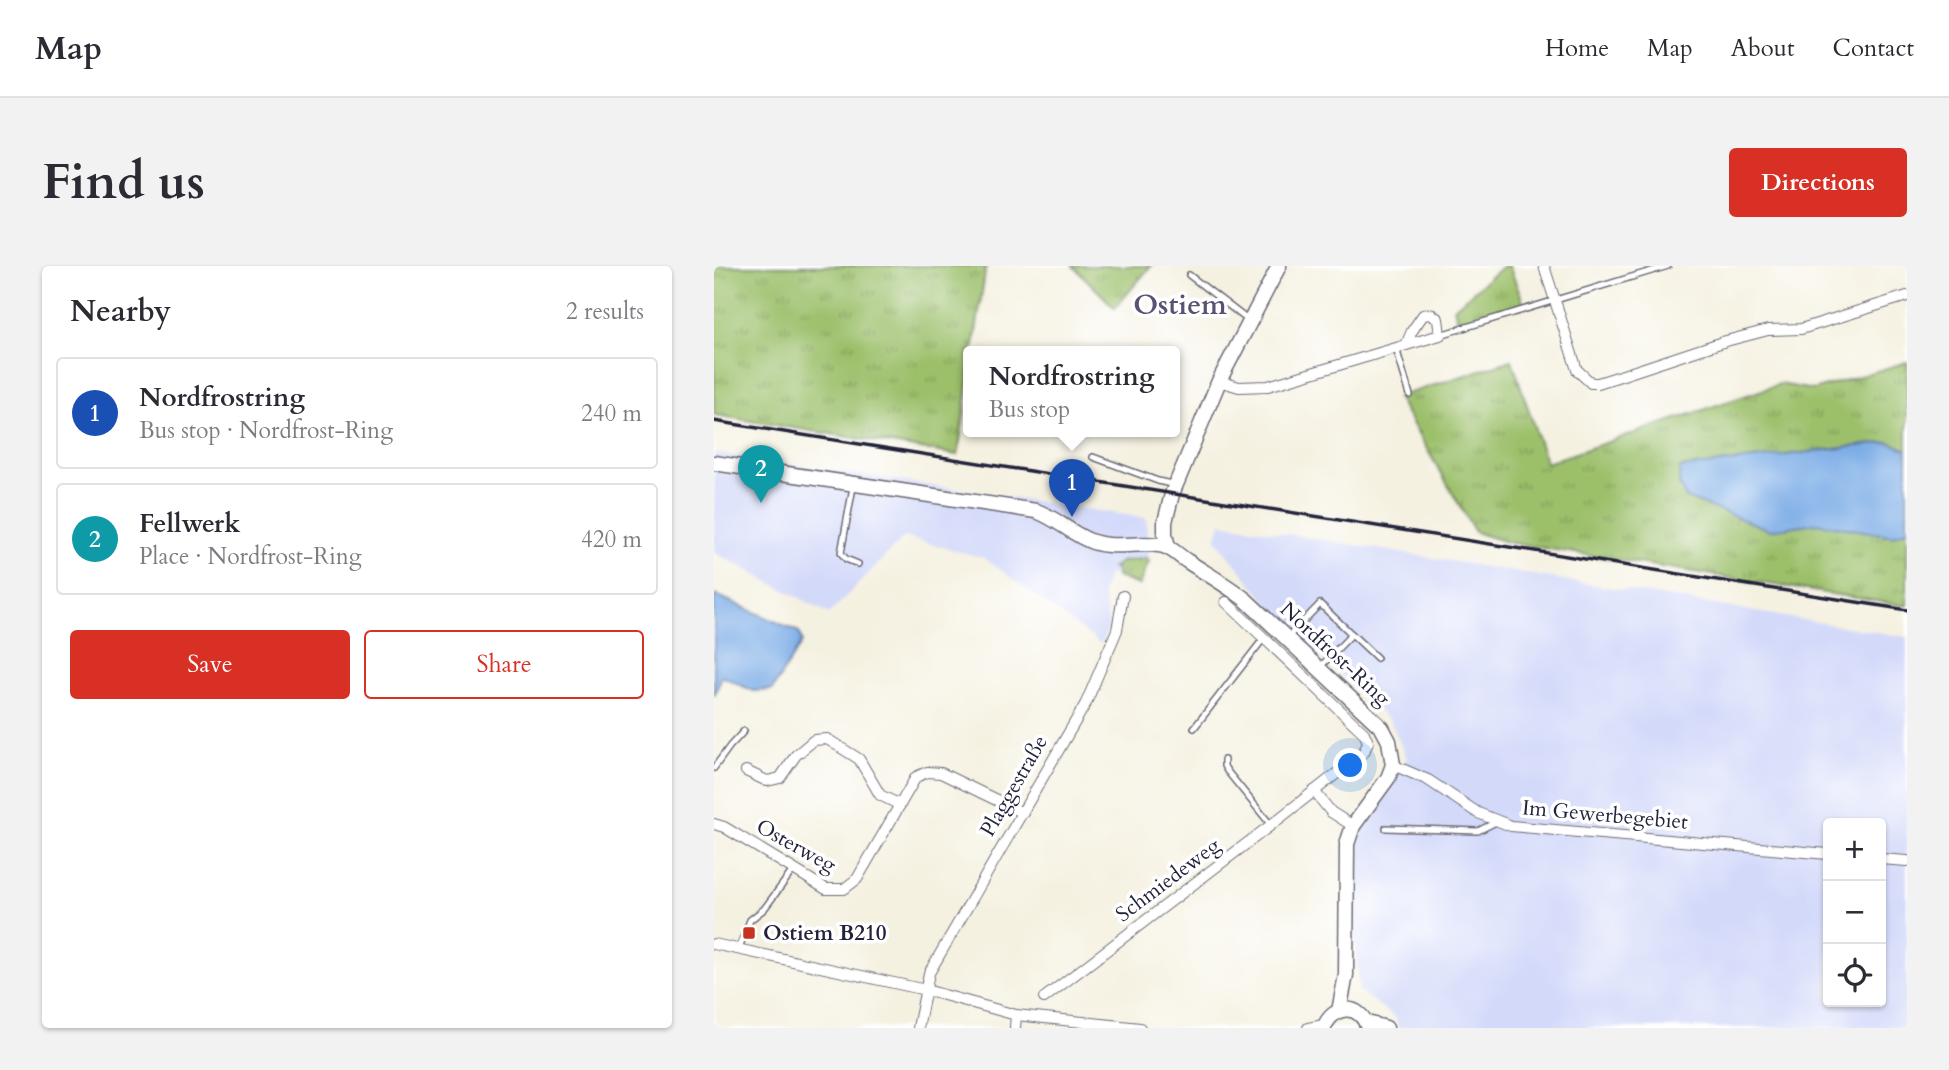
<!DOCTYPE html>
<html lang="en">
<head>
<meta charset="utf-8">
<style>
  :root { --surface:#fff; --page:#f2f2f3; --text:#2b2b33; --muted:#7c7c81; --line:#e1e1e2; --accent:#d93025 }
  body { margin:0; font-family:Cardo,serif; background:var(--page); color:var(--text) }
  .controls { position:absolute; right:21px; bottom:21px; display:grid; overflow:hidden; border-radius:7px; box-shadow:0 2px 5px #0004 }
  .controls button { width:63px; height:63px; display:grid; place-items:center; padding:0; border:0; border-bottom:2px solid var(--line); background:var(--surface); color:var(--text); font:35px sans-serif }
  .you { position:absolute; left:637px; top:500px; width:24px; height:24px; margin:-18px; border:5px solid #fff; border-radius:50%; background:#1a73e8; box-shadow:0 0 0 10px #1a73e833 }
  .badge { display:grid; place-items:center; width:46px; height:46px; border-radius:50%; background:var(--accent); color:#fff; font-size:23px; font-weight:700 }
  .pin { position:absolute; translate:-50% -58px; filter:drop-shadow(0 2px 4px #0008) }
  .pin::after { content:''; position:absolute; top:37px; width:24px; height:21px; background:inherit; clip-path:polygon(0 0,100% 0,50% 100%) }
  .popup { position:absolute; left:249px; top:80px; width:217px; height:91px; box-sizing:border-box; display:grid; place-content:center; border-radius:7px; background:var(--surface); filter:drop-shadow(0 2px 5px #0005); font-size:23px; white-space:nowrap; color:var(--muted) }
  .popup b { font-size:26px; color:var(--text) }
  .popup::after { content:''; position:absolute; left:50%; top:100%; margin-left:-14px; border:14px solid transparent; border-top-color:var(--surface) }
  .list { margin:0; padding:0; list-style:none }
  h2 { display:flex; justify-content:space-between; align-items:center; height:91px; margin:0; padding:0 28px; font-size:30px }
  h2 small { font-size:23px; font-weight:400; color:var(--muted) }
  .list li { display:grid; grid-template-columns:46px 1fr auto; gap:21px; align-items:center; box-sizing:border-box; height:112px; margin:0 14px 14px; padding:0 14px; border:2px solid var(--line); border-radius:7px }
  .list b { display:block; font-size:26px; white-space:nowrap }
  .list p { margin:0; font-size:23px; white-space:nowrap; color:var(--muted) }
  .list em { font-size:23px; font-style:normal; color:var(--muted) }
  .actions { display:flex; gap:14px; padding:21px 28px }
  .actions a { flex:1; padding:16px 0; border:2px solid var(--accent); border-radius:7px; text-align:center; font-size:24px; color:var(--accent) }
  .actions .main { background:var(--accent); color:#fff }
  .icon { flex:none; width:38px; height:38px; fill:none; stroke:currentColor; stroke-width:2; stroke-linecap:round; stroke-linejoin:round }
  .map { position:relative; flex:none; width:1193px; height:762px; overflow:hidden; border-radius:7px }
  header { display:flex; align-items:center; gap:42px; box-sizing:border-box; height:98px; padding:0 35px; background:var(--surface); border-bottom:2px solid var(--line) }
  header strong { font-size:33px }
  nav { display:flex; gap:38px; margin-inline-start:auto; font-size:24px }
  .intro { display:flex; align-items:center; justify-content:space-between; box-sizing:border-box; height:168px; padding:0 42px }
  h1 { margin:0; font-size:49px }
  .button { padding:18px 32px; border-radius:7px; background:var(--accent); color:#fff; font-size:24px; font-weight:700 }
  main { display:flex; gap:42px; padding:0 42px }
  aside { flex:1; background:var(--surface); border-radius:7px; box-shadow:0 2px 5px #0004 }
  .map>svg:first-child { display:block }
  .built { fill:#d3d9f9; fill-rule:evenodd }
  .grass { fill:url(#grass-tufts); stroke:#5f7152; stroke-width:2 }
  .water { fill:#7aace6; stroke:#4e6790; stroke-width:2 }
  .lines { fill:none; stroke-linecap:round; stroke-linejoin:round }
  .lane-casing { stroke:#6c6a75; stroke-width:8 }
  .street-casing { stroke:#6c6a75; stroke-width:12 }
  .secondary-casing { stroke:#6c6a75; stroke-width:17 }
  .lane { stroke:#fff; stroke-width:5 }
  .street { stroke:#fff; stroke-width:10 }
  .secondary { stroke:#fff; stroke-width:14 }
  .rail { stroke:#22223b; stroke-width:3.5 }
  .poi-dot { fill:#c8321e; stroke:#fff; stroke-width:2.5 }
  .labels { text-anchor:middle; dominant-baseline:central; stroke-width:7; stroke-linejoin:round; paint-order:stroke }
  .street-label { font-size:21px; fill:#22223b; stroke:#fff }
  .poi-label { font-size:21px; font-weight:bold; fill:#22223b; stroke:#fff; text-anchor:start }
  .district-label { font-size:28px; font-weight:bold; fill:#585373; stroke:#fff }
</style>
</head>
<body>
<header>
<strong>Map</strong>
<nav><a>Home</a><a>Map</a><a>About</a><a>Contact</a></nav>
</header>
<div class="intro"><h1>Find us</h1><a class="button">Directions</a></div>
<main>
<aside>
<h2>Nearby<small>2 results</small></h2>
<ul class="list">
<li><span class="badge" style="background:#1a4fb4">1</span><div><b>Nordfrostring</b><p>Bus stop · Nordfrost-Ring</p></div><em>240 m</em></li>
<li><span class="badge" style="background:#0f9aa8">2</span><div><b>Fellwerk</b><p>Place · Nordfrost-Ring</p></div><em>420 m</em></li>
</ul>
<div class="actions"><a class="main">Save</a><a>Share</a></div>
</aside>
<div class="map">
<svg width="1193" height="762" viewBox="0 0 1193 762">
  <defs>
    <pattern id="grass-tufts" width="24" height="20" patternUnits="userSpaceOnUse" patternTransform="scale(1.75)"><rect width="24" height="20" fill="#9cc06a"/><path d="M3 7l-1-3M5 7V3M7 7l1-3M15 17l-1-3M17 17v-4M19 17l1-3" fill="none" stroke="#7f9c58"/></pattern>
  </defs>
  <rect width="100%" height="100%" fill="#fff"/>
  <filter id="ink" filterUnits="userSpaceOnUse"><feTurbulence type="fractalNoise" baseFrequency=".0143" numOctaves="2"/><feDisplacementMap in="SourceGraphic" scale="14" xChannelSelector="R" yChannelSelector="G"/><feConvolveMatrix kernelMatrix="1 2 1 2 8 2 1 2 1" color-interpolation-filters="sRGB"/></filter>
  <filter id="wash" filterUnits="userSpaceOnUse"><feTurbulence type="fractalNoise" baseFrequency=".00686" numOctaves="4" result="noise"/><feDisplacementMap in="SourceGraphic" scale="28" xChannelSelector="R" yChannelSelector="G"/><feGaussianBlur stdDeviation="1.57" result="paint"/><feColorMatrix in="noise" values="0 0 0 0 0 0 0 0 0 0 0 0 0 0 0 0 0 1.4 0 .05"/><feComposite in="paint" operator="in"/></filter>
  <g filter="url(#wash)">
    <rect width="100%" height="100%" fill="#f5f1e1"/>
    <g class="built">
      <path d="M 0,187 L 432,252 L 435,295 L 425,319 L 395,308 L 388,326 L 395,360 L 387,378 L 270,292 L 190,271 L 115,348 L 2,287 L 0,288 Z"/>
      <path d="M 507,257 L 1193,371 L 1193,762 L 684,762 L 682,752 L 645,725 L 638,624 L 641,576 L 693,492 L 676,455 L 564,350 L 502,274 ZM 1114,557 L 1167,557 L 1167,736 L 1114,736 Z"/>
    </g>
    <g class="grass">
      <path d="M 0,0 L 272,0 L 259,85 L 255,85 L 255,114 L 244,189 L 0,149 Z"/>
      <path d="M 359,0 L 437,0 L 401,42 Z"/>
      <path d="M 789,0 L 795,0 L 810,37 L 745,57 L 740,42 Z"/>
      <path d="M 798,94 L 832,197 L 1066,118 L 1099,124 L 1193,96 L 1193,340 L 792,276 L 761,266 L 683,131 Z"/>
      <path d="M 432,292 L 435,295 L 425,319 L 403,311 L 401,302 L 398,302 L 407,296 Z"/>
    </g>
    <g class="water">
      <path d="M 1175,176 L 1193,184 L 1193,264 L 1179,270 L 1102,257 L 1056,264 L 972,232 L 965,218 L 966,202 Z"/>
      <path d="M 2,329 L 85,366 L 88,376 L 58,424 L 39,425 L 8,410 L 0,430 L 0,332 Z"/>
    </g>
  </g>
  <g filter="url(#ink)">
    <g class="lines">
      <defs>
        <g id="lane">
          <path d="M 475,9 L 535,55"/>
          <path d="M 726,69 L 954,0"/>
          <path d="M 682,82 L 696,129"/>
          <path d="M 379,191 L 444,215 L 461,219"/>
          <path d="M 139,221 L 127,287 L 132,293 L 144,298"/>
          <path d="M 573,372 L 606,338 L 663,392"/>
          <path d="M 606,401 L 638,368"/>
          <path d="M 480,462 L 550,372"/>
          <path d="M 510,494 L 510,500 L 513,505 L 557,559"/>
          <path d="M 0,502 L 16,480 L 30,465"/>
          <path d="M 672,562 L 764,565 L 782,556"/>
          <path d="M 25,682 L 36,654 L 50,643 L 80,603"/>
        </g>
        <g id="street">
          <path d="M 830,0 L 863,104 L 877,117 L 884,117 L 903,111 L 1012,75 L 1054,64 L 1087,63 L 1193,30"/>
          <path d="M 505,115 L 525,121 L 554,120 L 726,69 L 724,53 L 717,48 L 709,49 L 698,65 L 692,79"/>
          <path d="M 679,499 L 714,514 L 764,547 L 797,560 L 1114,588"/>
          <path d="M 32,505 L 53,515 L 66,512 L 82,489 L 100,474 L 113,473 L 145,493 L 166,529 L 186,539"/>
          <path d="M 600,525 L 617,546 L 639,560"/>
          <path d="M 0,558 L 10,561 L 112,623 L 130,623 L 143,613 L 202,511 L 213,506 L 227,507 L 309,547"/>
          <path d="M 1167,593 L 1193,595"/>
          <path d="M 0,678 L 212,724 L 302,749 L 426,762"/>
          <path d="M 330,732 L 557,559 L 650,486 L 654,476 L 650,467 L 512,336"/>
          <path d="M 204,762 L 215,707 L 372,437 L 403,364 L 409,330"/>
          <path d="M 301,762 L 302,749"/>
          <path d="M 594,762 L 610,759"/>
        </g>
        <g id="secondary">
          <path d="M 0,197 L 322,245 C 343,252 358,269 379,276 C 400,283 423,276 445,279 C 457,280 463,289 473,295 C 493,308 513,319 532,334 L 668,462 L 675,475 L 679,499 L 674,512 L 639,560 L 633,578 L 632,709 L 625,745"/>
          <path d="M 454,281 L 451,268 L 451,256 L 458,228 L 505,115 L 565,0"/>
          <path d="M 653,757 L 672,762"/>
          <path d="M 610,762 C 619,738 646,737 654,762"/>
        </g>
      </defs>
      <use href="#lane" class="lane-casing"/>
      <use href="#street" class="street-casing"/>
      <use href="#secondary" class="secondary-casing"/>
      <use href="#lane" class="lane"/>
      <use href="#street" class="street"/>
      <use href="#secondary" class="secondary"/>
      <path class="rail" d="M 0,155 L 1193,344"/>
    </g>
  </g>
  <rect class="poi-dot" x="28" y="660" width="14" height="14" rx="3.5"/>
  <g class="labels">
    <g class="street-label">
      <text transform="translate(621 388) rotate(43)">Nordfrost-Ring</text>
      <text transform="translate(300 520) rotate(-60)">Plaggestraße</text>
      <text transform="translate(891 549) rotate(5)">Im Gewerbegebiet</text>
      <text transform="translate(82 580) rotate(29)">Osterweg</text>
      <text transform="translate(454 614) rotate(-37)">Schmiedeweg</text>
    </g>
    <g class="poi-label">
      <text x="49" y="667">Ostiem B210</text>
    </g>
    <g class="district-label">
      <text x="466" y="39">Ostiem</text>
    </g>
  </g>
</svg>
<div class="controls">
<button>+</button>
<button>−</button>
<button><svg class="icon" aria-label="locate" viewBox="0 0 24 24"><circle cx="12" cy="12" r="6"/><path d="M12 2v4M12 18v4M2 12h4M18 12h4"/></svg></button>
</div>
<div class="you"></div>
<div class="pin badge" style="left:358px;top:251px;background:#1a4fb4">1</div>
<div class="popup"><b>Nordfrostring</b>Bus stop</div>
<div class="pin badge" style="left:47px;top:237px;background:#0f9aa8">2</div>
</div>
</main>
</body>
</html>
